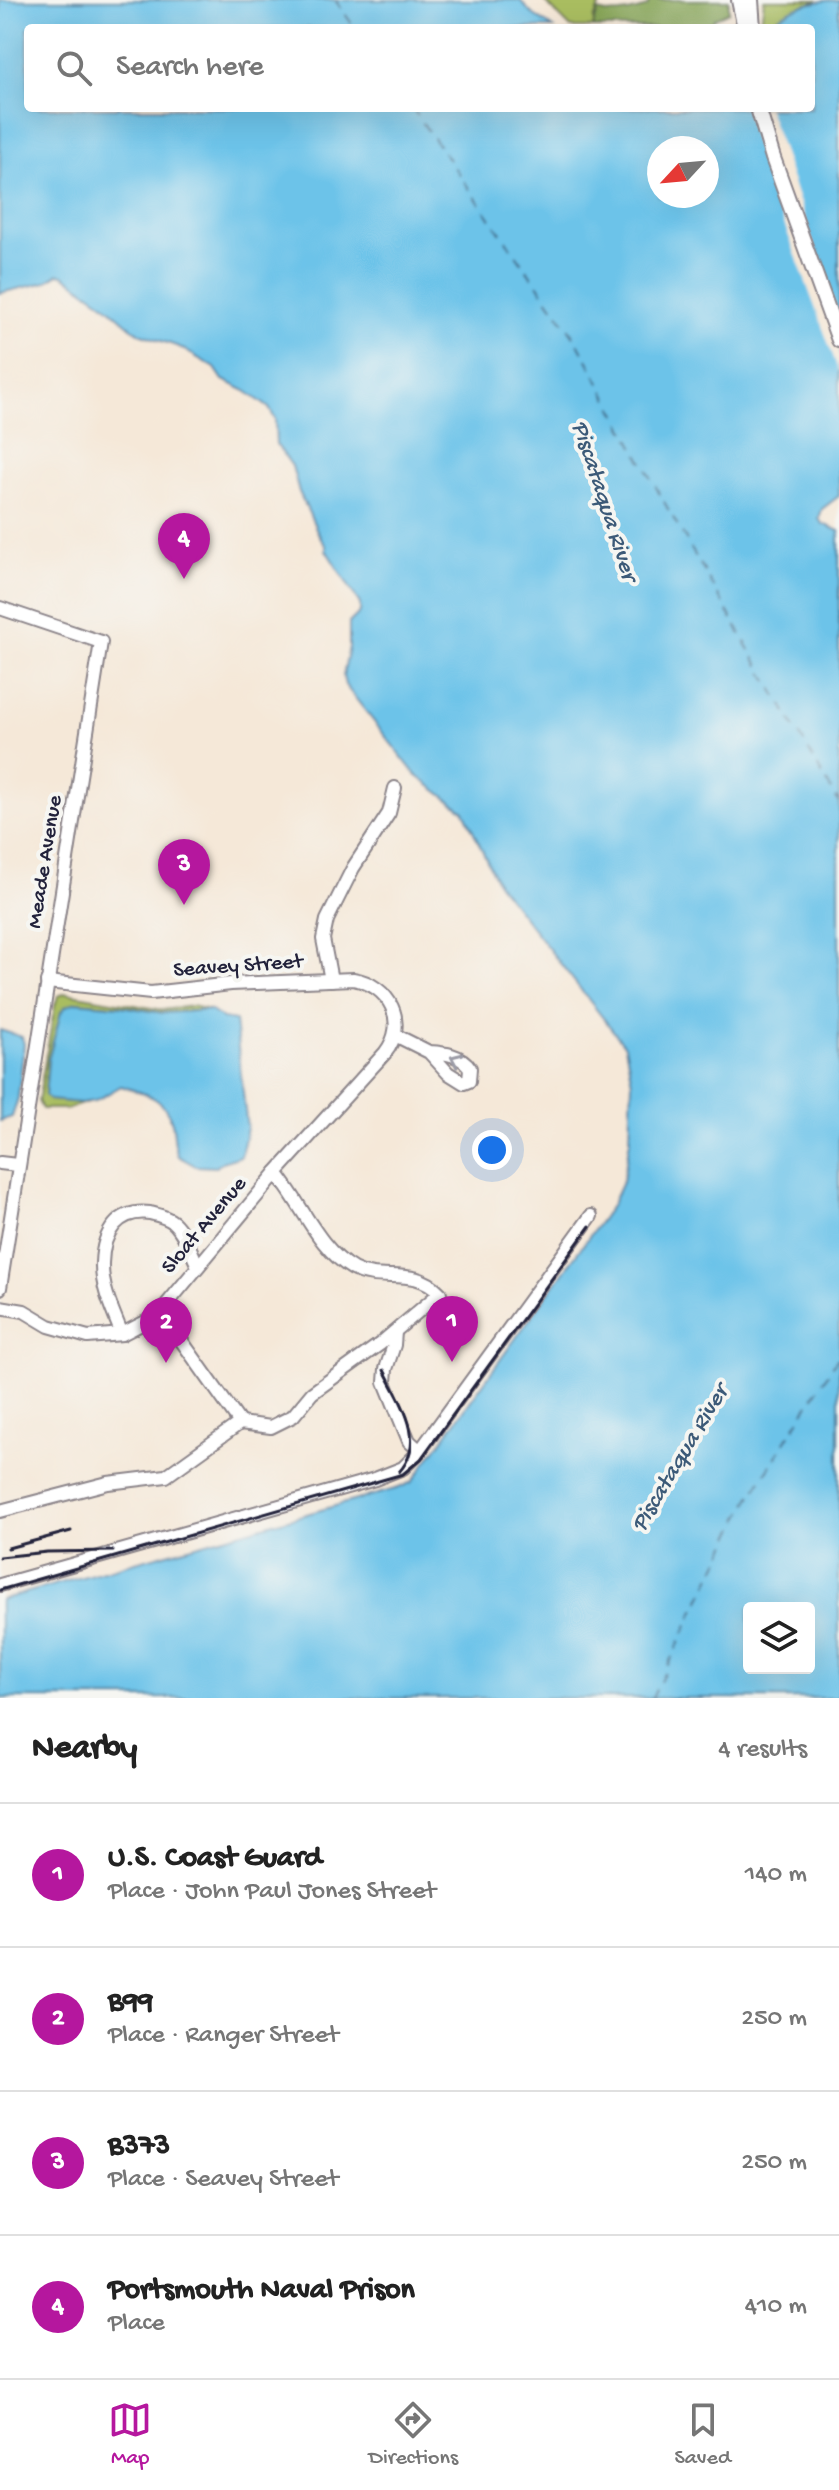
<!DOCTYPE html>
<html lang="en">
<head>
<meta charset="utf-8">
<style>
  :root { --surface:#fff; --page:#f6f6f6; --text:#222; --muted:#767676; --line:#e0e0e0; --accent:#b5179e }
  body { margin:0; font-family:"Gochi Hand",sans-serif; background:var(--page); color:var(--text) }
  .controls { position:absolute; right:24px; bottom:24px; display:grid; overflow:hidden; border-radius:8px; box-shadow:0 8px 32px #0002 }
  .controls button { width:72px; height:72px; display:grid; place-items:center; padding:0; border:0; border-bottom:2px solid var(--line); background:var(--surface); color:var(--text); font:40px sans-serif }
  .compass { position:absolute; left:647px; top:136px; width:72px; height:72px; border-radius:50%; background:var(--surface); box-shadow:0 8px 32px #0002; rotate:244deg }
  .you { position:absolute; left:492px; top:1150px; width:28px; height:28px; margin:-20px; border:6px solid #fff; border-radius:50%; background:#1a73e8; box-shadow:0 0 0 12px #1a73e833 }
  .badge { display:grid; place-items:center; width:52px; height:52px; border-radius:50%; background:var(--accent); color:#fff; font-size:26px; font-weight:700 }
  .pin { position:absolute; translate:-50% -66px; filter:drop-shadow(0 2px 4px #0008) }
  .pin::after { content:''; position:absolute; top:42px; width:28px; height:24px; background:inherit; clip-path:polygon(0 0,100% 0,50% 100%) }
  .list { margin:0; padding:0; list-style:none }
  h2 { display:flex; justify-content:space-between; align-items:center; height:104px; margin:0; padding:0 32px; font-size:34px }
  h2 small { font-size:26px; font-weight:400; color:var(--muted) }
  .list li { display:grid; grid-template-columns:52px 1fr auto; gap:24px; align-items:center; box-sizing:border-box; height:144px; padding:0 32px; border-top:2px solid var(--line) }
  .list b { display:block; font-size:30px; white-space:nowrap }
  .list p { margin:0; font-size:26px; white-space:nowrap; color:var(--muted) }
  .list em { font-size:26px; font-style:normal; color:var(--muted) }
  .icon { flex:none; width:44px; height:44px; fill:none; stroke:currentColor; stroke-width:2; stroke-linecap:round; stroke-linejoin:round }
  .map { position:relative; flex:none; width:839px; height:1698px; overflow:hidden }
  .search { position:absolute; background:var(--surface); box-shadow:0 8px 32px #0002; left:24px; right:24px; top:24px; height:88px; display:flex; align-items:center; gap:20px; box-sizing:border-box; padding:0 28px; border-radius:8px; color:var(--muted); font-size:30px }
  .sheet { height:680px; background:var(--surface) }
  nav { display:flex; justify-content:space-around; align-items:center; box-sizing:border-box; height:112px; border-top:2px solid var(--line); background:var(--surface); font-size:22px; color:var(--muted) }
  nav a { display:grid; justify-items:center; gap:4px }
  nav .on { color:var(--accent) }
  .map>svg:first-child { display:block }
  .green { fill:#a9bd61; stroke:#66704e; stroke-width:2 }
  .forest { fill:#86a457; stroke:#546349; stroke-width:2 }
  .water { fill:#6cc3e9; stroke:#477292; stroke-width:2; fill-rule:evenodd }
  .pier { fill:#f5e8d8 }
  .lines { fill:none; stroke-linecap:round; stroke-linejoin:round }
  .ferry { stroke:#3c5a78; stroke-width:2; stroke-dasharray:10 8; stroke-linecap:butt }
  .minor-casing { stroke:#8c858a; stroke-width:16 }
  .major-casing { stroke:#8c858a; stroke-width:18 }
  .minor { stroke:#fff; stroke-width:12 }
  .major { stroke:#fff; stroke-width:14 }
  .rail { stroke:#22223b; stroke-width:3 }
  .oneway { stroke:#9c9ca7 }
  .labels { text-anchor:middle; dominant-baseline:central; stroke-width:8; stroke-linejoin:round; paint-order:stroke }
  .street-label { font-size:22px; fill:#22223b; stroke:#f6f6f2 }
  .water-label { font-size:24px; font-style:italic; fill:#3c5a78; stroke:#f6f6f2 }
</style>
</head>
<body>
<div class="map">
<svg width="839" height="1698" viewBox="0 0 839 1698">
  <rect width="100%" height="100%" fill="#f6f6f2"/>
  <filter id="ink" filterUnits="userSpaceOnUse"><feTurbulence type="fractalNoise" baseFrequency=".0125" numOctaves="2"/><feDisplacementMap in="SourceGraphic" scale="16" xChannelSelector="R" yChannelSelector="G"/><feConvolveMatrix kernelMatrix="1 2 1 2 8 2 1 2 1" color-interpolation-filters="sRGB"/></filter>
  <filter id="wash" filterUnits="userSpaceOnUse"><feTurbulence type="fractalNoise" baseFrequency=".006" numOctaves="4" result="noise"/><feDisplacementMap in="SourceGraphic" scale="32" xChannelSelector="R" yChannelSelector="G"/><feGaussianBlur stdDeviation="1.8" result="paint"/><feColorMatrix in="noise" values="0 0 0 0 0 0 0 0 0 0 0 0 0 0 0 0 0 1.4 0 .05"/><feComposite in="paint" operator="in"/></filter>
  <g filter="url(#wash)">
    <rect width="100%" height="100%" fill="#f5e8d8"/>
    <g class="green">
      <path d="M 543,0 L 602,0 L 594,19 L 595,28 L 571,28 Z"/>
      <path d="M 764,0 L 818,0 L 778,17 L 767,26 L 761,22 Z"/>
      <path d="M 66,993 L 163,1010 L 192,1006 L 210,1010 L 163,1013 L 121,1006 L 76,1002 L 48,1060 L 45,1095 L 63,1101 L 88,1102 L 67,1109 L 42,1109 L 38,1101 L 55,1005 L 58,996 Z"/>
    </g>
    <path class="forest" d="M 650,0 L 729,0 L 729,12 L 715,18 L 709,28 L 595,28 L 593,26 L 598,11 C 615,16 630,12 647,7 Z"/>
    <g class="water">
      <path d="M 0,0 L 520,0 L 530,12 L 553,28 L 28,28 L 28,108 L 811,108 L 811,28 L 767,28 L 767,26 C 788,8 813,0 839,0 L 839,496 L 822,509 L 819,519 L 823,524 L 839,531 L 839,1698 L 0,1698 L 0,1600 L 399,1488 L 412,1482 L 611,1206 L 623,1180 L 630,1140 L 632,1082 L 625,1046 L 498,884 L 464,811 L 416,775 L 345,685 L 343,676 L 349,647 L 349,623 L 360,612 L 360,604 L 326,550 L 326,546 L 321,539 L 299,492 L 292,466 L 276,444 L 275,419 L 269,408 L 246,391 L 223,380 L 215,368 L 179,347 L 142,334 L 131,327 L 101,301 L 63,275 L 58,274 L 46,282 L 0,293 ZM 659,148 L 707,148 L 707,196 L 659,196 ZM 749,1608 L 809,1608 L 809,1668 L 749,1668 Z"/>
      <path d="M 76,1002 L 121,1006 L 163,1013 L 210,1010 L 223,1019 L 235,1021 L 247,1128 L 241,1156 L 222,1162 L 216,1167 L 196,1166 L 178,1156 C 173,1145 175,1134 172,1123 C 164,1096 145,1094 121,1086 L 95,1101 L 81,1103 L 49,1100 L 45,1095 L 48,1060 L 61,1012 L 66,1006 Z"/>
      <path d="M 0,1030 L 22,1037 L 24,1044 L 18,1098 L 12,1117 L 0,1121 Z"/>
    </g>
    <path class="pier" d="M 745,108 L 768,108 L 839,320 L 839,372 L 755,145 Z"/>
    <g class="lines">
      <g class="ferry">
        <path d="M 335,0 L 355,28"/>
        <path d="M 412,108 L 576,339 L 668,509 L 839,803"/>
        <path d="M 652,1698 L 749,1500 L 839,1356"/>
      </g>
    </g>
  </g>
  <g filter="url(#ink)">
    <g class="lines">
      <defs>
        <g id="minor">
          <path d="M 0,608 L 101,642 L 0,1288"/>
          <path d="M 331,980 L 323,939 L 327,920 L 353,868 L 389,813 L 395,788"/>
          <path d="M 395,1035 L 429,1052 L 448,1073 L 464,1083 L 469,1081 L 470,1068 C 461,1054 444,1053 429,1052"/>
          <path d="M 0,1163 L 17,1165"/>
          <path d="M 0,1307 L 24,1311 L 49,1326 L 88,1337 L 122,1334 L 157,1316 L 276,1173 L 385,1053 C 409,1023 390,985 353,979 L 231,984 L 151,993 L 47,982"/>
          <path d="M 157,1316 L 176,1333 L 240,1423"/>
          <path d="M 395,1332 L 394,1345 L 386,1369 L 385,1382 L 409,1441 L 420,1451"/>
          <path d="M 122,1334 C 113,1312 101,1287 102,1263 C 103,1232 118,1209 150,1213 C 158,1215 167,1217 173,1222 C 185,1233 191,1252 198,1266"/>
          <path d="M 0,1511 L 108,1483 L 166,1476 L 240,1423 L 271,1427 L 293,1416 L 312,1393 L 380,1344 L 440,1293 C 414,1265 381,1284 353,1269 C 318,1249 301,1202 276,1173"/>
          <path d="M 0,1585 L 375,1479 L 403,1468 L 420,1451 L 591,1216"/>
        </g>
        <g id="major">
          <path d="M 739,0 L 745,28"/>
          <path d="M 751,0 L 753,28"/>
          <path d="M 758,108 L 773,158 L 839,340"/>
        </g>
      </defs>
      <use href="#minor" class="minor-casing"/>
      <use href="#major" class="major-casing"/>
      <use href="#minor" class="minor"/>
      <use href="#major" class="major"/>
      <g class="rail">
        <path d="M 384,1370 C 400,1402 428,1440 399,1472"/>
        <path d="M 8,1548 L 71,1531"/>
        <path d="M 0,1557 L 47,1552 L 113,1551"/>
        <path d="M 0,1590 L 403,1474 L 421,1459 L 590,1226"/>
      </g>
    </g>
    <defs><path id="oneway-chevron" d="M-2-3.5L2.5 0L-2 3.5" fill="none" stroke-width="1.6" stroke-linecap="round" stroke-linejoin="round" transform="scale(2)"/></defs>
    <use class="oneway" href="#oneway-chevron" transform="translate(456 1059) rotate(-156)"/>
  </g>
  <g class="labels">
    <g class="street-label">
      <text transform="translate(46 862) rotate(-81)">Meade Avenue</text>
      <text transform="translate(238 967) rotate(-4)">Seavey Street</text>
      <text transform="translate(205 1226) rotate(-50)">Sloat Avenue</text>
    </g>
    <g class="water-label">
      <text transform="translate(603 501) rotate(72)">Piscataqua River</text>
      <text transform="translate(681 1459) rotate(-59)">Piscataqua River</text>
    </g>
  </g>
</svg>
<div class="controls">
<button><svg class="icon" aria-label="layers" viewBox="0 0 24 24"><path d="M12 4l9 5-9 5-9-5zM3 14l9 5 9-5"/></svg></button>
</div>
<svg class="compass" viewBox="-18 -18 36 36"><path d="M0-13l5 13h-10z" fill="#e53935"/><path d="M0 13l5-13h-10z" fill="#767676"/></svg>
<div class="you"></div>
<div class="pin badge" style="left:452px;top:1362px">1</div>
<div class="pin badge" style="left:166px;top:1363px">2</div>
<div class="pin badge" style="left:184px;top:905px">3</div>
<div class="pin badge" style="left:184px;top:579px">4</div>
<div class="search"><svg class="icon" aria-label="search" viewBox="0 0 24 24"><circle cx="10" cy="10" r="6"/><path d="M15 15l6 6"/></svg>Search here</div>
</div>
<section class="sheet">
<h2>Nearby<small>4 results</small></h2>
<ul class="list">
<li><span class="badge">1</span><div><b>U.S. Coast Guard</b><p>Place · John Paul Jones Street</p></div><em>140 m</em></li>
<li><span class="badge">2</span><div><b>B99</b><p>Place · Ranger Street</p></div><em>250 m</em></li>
<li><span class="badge">3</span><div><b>B373</b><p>Place · Seavey Street</p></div><em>250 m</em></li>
<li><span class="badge">4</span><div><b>Portsmouth Naval Prison</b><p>Place</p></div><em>410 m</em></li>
</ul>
</section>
<nav>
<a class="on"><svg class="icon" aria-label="map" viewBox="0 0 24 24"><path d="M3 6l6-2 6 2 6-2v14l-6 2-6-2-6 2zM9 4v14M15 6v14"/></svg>Map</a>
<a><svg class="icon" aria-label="directions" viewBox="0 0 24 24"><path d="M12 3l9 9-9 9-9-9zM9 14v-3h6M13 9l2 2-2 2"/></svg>Directions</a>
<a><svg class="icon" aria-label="saved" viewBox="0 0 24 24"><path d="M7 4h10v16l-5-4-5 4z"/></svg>Saved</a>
</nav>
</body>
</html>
